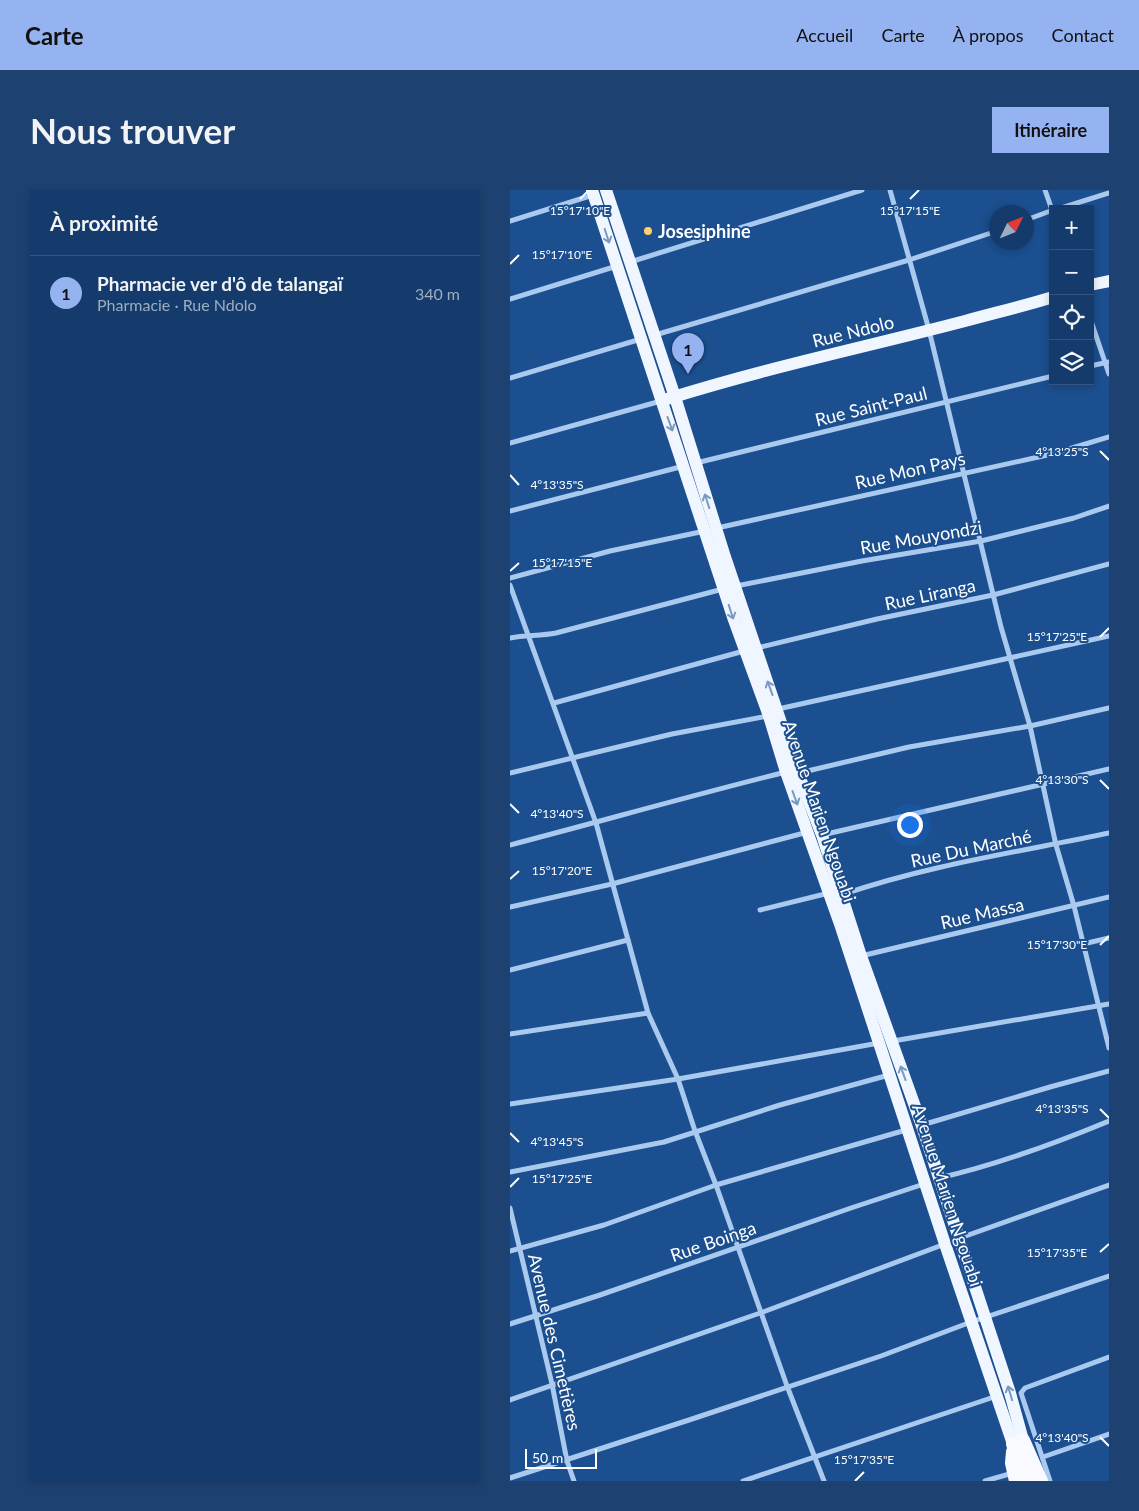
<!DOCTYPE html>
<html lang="fr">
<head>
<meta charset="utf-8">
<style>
  :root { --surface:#143b6b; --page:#1d4271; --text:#f1f3f6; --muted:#9dadc1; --line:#33557e; --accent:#95b2f1 }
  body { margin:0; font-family:Lato,sans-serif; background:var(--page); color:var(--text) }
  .controls { position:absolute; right:15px; top:15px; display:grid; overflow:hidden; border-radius:0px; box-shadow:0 2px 8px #0003 }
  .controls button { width:45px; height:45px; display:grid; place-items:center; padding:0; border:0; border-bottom:1px solid var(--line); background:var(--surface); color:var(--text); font:25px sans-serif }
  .compass { position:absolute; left:479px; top:15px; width:45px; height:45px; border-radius:50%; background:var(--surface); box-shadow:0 2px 8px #0003; rotate:47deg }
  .scale { position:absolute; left:15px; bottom:12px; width:72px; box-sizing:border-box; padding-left:5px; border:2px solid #fff; border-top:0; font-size:14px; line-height:18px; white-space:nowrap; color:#fff; -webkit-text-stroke:4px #1b4f8f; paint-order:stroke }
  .you { position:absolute; left:399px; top:634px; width:18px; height:18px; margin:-12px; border:4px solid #fff; border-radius:50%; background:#1a73e8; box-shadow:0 0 0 8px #1a73e833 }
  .badge { display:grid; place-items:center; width:32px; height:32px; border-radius:50%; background:var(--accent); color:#111; font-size:16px; font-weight:700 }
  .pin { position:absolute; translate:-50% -41px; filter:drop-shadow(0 1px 2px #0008) }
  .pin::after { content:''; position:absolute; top:26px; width:18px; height:15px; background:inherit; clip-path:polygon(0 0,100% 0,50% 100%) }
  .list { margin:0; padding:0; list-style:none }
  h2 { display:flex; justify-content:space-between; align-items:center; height:65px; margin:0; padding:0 20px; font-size:21px }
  h2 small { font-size:16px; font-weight:400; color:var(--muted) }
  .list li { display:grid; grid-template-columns:32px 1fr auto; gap:15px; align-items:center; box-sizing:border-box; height:75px; padding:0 20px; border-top:1px solid var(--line) }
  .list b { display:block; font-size:19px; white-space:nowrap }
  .list p { margin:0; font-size:16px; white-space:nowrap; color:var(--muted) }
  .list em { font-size:16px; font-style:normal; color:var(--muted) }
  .icon { flex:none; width:28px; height:28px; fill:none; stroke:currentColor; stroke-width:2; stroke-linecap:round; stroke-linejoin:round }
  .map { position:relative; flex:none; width:599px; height:1291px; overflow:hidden; border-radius:0px }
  header { display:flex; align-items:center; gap:30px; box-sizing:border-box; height:70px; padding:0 25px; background:var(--accent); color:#111 }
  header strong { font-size:24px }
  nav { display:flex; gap:28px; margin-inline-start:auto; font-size:18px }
  .intro { display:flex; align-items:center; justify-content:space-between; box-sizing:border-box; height:120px; padding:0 30px }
  h1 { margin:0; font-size:35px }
  .button { padding:12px 22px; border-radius:0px; background:var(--accent); color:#111; font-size:18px; font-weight:700 }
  main { display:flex; gap:30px; padding:0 30px }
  aside { flex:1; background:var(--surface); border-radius:0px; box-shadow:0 2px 8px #0003 }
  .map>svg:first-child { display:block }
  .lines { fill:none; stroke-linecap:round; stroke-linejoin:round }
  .minor { stroke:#a9c9ee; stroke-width:5 }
  .primary { stroke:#f0f6ff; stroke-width:12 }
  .trunk { stroke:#f8faff; stroke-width:14 }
  .oneway { stroke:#7b9ac1 }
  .ticks { fill:none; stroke:#fff; stroke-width:2 }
  .poi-dot { fill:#ffd166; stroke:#1b4f8f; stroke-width:2 }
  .labels { text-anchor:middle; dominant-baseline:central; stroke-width:4; stroke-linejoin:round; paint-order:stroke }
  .poi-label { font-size:18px; font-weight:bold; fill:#fff; stroke:#1b4f8f; text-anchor:start }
  .street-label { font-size:18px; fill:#fff; stroke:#1b4f8f }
  .ticks-label { font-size:12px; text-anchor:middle; fill:#fff; stroke:#1b4f8f; stroke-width:4; stroke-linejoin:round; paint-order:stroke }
</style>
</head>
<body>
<header>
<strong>Carte</strong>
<nav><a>Accueil</a><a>Carte</a><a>À propos</a><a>Contact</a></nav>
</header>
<div class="intro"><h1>Nous trouver</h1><a class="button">Itinéraire</a></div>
<main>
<aside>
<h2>À proximité<small></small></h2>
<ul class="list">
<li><span class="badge">1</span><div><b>Pharmacie ver d'ô de talangaï</b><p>Pharmacie · Rue Ndolo</p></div><em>340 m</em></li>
</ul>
</aside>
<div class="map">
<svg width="599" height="1291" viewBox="0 0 599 1291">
  <rect width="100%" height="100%" fill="#1b4f8f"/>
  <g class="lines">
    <g class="minor">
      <path d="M 380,0 L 419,140 L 491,437 L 520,536 L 546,655 L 564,716 L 599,858"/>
      <path d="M 535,0 L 543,23"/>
      <path d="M 548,19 L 599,3"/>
      <path d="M 516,30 L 543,20"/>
      <path d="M 0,31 L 83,5"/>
      <path d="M 120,72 L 352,0"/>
      <path d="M 0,109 L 107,76"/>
      <path d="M 580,128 L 599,184"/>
      <path d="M 145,145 L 399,70 L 487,41"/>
      <path d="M 580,176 L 599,172"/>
      <path d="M 0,188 L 131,149"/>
      <path d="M 0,253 L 151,211"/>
      <path d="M 186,273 L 543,186"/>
      <path d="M 0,321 L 174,276"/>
      <path d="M 207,338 L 542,264 L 599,247"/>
      <path d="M 0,388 L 100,361 L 195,341"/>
      <path d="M 0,395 L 86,633 L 138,823 L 168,889 L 185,941 L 206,995 L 277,1196 L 314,1291"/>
      <path d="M 226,396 L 352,371 L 471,351 L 564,328 L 599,316"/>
      <path d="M 0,448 C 16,445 30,446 46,443 L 213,399"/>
      <path d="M 247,458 L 367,429 L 483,405 L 599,374"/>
      <path d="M 44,513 L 234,461"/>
      <path d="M 268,519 L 599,446"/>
      <path d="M 0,583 L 162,544 L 258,526"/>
      <path d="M 289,583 L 399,557 L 520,536 L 599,518"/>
      <path d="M 312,645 L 599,579"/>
      <path d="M 0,655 C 92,631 183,605 276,582"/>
      <path d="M 331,705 C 418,675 509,662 599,643"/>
      <path d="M 0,717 L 102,694 L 298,642"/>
      <path d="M 250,720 L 319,703"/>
      <path d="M 573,754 L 599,748"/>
      <path d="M 351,766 L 599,707"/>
      <path d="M 0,780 L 118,750"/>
      <path d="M 0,844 L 138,823"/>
      <path d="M 383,851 L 599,814"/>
      <path d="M 0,914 L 168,889 L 369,853"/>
      <path d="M 412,935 L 540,897 L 599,881"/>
      <path d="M 0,982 L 154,952 L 270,915 L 379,885"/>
      <path d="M 429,988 C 485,975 546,953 599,931"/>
      <path d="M 0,1018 L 42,1194 L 57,1271 L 64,1291"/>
      <path d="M 450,1048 L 599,995"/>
      <path d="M 0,1061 L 94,1035 L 206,995 L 396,940"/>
      <path d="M 0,1134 L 90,1105 L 341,1018 L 414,994"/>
      <path d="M 0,1210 L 253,1122 L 435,1054"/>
      <path d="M 533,1267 L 599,1244"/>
      <path d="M 0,1288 L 179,1230 L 371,1166 L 461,1132 L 599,1086"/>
      <path d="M 233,1291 L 487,1206"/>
      <path d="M 475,1291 L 503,1283"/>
      <path d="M 540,1291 L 511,1203 L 515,1198 L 599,1167"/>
    </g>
    <g class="primary">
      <path d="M 82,0 L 224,430 L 259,526 L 276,582 L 330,734 L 435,1054 L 503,1254"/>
      <path d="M 96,0 L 165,207 L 215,367 L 288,583 L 312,645 L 351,766 L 412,936 L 500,1203 L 513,1250"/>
      <path d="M 580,95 L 599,91"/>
      <path d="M 157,209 C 255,178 356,157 455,131 C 484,123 514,116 543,107"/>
    </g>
    <g class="trunk">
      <path d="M 513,1250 L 531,1291"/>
      <path d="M 503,1254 L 518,1291"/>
      <path d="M 503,1262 L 502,1273 L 506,1291"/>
    </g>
  </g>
  <defs><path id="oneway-shaft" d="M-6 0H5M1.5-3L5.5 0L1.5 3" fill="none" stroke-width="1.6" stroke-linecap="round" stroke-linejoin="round" transform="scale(1.25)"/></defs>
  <g class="oneway">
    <use href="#oneway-shaft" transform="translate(97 46) rotate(72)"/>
    <use href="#oneway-shaft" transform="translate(160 234) rotate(70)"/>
    <use href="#oneway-shaft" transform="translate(197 311) rotate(-108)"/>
    <use href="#oneway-shaft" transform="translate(221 422) rotate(72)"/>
    <use href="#oneway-shaft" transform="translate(260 498) rotate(-110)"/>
    <use href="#oneway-shaft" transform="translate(285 608) rotate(70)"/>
    <use href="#oneway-shaft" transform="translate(393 883) rotate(-110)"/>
    <use href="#oneway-shaft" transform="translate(500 1203) rotate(-107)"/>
  </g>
  <path class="ticks" d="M 70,9 L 79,0M 400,9 L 409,0M 0,74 L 9,65M 590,261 L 599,270M 0,285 L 9,295M 0,381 L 9,373M 590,447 L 599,438M 590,590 L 599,599M 0,614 L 9,623M 0,689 L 9,681M 590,755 L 599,746M 590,919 L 599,928M 0,943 L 9,952M 0,997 L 9,988M 590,1062 L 599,1054M 590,1247 L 599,1256M 345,1291 L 354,1282"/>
  <circle class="poi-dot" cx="138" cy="41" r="5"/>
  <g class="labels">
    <g class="poi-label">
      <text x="148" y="41">Josesiphine</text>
    </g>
    <g class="street-label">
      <text transform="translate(343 141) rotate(-14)">Rue Ndolo</text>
      <text transform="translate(361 216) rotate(-14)">Rue Saint-Paul</text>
      <text transform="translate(400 280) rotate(-13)">Rue Mon Pays</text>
      <text transform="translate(411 347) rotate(-10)">Rue Mouyondzi</text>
      <text transform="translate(420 404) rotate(-12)">Rue Liranga</text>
      <text transform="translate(310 621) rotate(71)">Avenue Marien Ngouabi</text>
      <text transform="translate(461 658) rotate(-12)">Rue Du Marché</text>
      <text transform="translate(472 723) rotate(-13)">Rue Massa</text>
      <text transform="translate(438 1005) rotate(72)">Avenue Marien Ngouabi</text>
      <text transform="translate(203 1051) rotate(-19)">Rue Boinga</text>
      <text transform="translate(45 1152) rotate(77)">Avenue des Cimetières</text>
    </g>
  </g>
  <g class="ticks-label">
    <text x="70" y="25">15°17'10"E</text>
    <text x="400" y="25">15°17'15"E</text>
    <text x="52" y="69">15°17'10"E</text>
    <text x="552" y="266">4°13'25"S</text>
    <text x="47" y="299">4°13'35"S</text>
    <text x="52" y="377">15°17'15"E</text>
    <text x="547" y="451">15°17'25"E</text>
    <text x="552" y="594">4°13'30"S</text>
    <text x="47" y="628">4°13'40"S</text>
    <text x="52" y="685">15°17'20"E</text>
    <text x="547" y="759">15°17'30"E</text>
    <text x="552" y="923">4°13'35"S</text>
    <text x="47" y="956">4°13'45"S</text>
    <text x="52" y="993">15°17'25"E</text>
    <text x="547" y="1067">15°17'35"E</text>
    <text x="552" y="1252">4°13'40"S</text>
    <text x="354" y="1274">15°17'35"E</text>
  </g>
</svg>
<div class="controls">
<button>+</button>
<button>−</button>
<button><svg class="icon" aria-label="locate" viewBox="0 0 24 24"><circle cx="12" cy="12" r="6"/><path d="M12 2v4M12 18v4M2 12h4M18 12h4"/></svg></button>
<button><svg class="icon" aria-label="layers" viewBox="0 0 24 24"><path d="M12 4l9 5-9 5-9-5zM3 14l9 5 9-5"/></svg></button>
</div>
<svg class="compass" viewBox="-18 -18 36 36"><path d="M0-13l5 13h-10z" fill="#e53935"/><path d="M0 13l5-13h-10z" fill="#9dadc1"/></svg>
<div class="scale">50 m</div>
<div class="you"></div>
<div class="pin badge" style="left:178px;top:184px">1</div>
</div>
</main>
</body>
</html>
